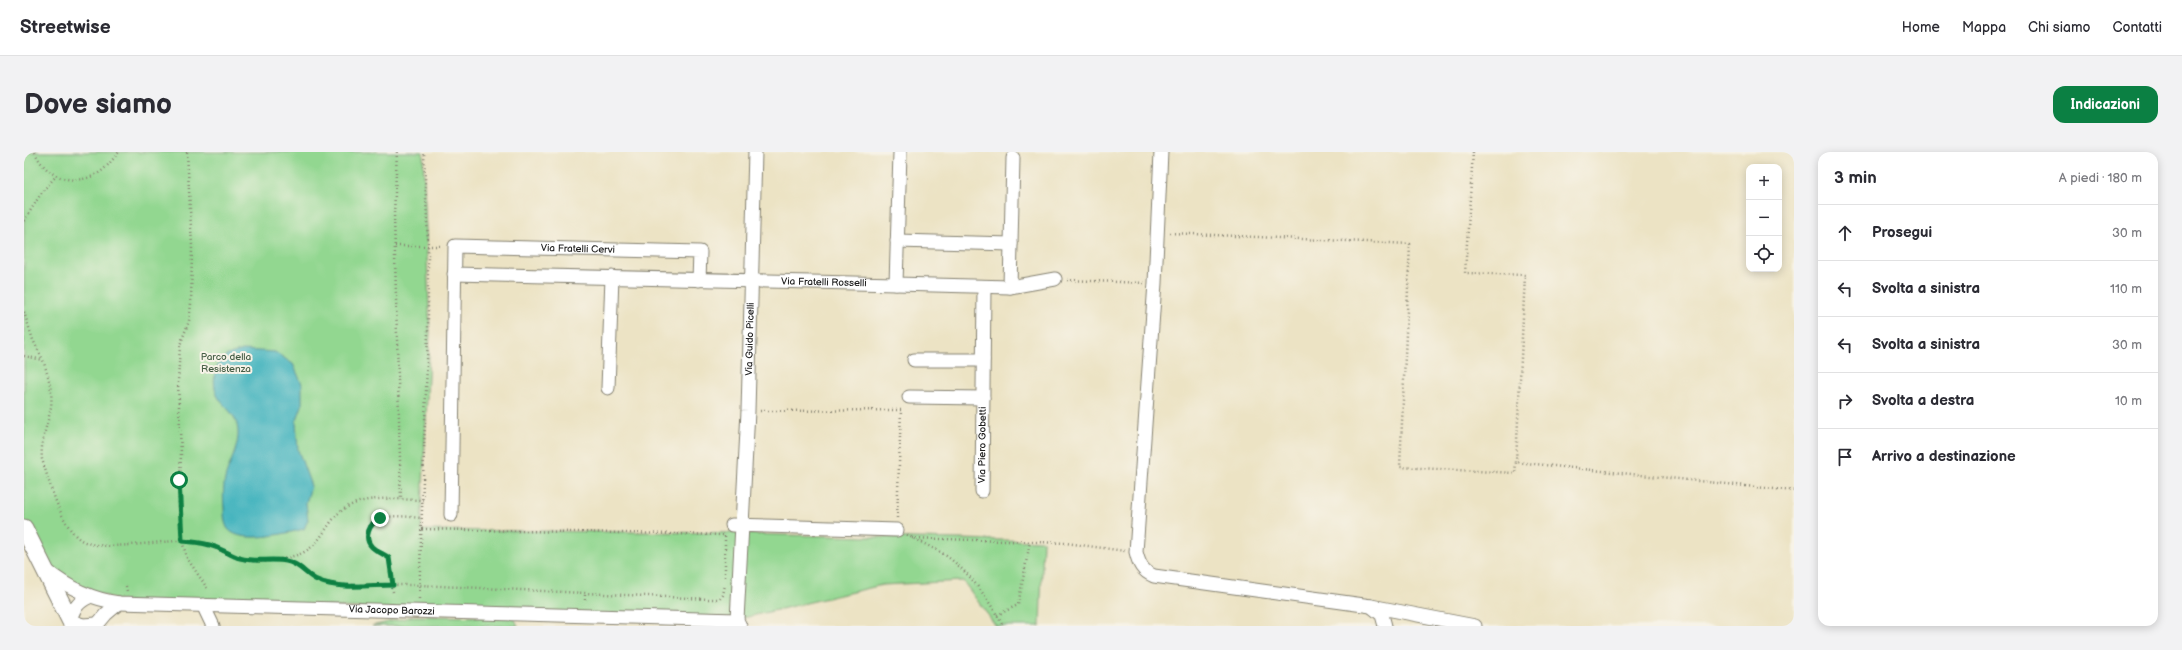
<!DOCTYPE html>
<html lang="it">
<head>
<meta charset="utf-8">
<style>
  :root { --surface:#fff; --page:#f2f2f3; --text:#2b2b33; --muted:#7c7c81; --line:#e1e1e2; --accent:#0b8043 }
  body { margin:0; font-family:"Balsamiq Sans",sans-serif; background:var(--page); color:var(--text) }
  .controls { position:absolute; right:12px; top:12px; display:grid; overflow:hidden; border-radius:8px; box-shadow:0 2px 10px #0003 }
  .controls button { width:36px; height:36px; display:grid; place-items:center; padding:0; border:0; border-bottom:1px solid var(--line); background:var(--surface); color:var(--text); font:20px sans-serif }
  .stop { position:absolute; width:12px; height:12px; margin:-9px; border:3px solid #0b8043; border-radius:50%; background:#fff }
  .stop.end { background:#0b8043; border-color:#fff; box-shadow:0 1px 4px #0008 }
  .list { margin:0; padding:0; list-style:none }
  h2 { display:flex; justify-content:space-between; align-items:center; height:52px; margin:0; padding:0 16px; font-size:17px }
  h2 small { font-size:13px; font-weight:400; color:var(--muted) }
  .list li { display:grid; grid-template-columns:26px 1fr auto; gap:12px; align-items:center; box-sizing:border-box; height:56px; padding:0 16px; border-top:1px solid var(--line) }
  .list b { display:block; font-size:15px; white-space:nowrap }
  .list em { font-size:13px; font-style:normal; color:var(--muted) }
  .icon { flex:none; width:22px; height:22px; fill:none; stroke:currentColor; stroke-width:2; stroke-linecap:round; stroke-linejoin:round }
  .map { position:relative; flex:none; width:1770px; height:474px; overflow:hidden; border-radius:12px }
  header { display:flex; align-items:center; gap:24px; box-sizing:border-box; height:56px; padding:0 20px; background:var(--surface); border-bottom:1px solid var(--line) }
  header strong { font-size:19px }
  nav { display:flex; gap:22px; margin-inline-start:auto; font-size:14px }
  .intro { display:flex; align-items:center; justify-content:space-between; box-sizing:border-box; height:96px; padding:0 24px }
  h1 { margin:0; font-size:28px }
  .button { padding:10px 18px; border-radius:12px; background:var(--accent); color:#fff; font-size:14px; font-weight:700 }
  main { display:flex; gap:24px; padding:0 24px }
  aside { flex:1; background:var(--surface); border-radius:12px; box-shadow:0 2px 10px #0003 }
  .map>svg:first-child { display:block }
  .green { fill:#92d790; stroke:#577a56 }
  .water { fill:#46b5bf; stroke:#31686e }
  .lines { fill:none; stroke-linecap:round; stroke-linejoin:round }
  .minor-casing { stroke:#848070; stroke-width:15 }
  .major-casing { stroke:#848070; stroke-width:19 }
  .path { stroke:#848070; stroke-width:2.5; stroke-dasharray:1 3; stroke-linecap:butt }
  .minor { stroke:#fff; stroke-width:13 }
  .major { stroke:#fff; stroke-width:17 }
  .route { stroke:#0b8043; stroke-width:5 }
  .labels { text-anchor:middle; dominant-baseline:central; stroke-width:4; stroke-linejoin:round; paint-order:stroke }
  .street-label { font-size:10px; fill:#1c1c1c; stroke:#f7f3e8 }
  .park-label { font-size:10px; fill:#455d45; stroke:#f7f3e8 }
</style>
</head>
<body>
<header>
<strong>Streetwise</strong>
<nav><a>Home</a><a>Mappa</a><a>Chi siamo</a><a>Contatti</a></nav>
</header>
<div class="intro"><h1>Dove siamo</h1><a class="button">Indicazioni</a></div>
<main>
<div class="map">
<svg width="1770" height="474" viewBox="0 0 1770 474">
  <rect width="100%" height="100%" fill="#f7f3e8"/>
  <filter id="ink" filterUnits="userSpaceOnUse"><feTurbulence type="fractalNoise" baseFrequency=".025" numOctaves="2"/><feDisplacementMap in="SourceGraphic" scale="8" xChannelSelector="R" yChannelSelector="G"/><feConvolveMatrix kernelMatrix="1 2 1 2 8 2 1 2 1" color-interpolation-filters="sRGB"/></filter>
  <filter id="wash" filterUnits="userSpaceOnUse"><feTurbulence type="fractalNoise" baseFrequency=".012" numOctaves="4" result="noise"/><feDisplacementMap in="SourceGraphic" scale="16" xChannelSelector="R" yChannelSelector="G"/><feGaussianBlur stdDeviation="0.9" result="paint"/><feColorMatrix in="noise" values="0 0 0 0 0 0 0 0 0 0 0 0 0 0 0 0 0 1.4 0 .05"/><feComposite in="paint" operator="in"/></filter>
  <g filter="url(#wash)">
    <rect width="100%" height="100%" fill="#ece3c4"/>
    <g class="green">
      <path d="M 0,0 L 399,0 L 406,181 L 397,378 L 718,381 L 712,466 L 95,449 L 32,424 L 0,372 Z"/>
      <path d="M 720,382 L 1019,389 L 1016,474 L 972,474 L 939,429 L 858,433 L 715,467 Z"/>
      <path d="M 389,464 L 490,465 L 494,474 L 348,474 Z"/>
    </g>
    <path class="water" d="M 219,198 L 251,200 L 269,212 L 278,232 L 278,254 L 272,270 L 274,298 L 287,334 L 282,351 L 284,368 L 280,377 C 263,381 217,393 204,377 C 200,372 200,362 200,356 C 199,345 199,333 202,323 C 207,308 215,294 214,279 C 213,260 199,256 193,243 C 188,233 190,213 199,206 C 203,202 213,200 219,198 Z"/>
  </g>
  <g filter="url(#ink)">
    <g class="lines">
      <defs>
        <g id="minor">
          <path d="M 1137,0 L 1131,131 L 1112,400 C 1115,412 1118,419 1130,424 L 1347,454 L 1451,474"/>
          <path d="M 873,89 L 987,92"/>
          <path id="s1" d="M 430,122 L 872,132 L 876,1"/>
          <path d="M 872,132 L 986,135 L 1031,127"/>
          <path d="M 986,135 L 989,6"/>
          <path d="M 890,208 L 959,208"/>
          <path d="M 584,236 L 588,125"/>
          <path d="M 885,245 L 959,246"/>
          <path id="s2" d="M 958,339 L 960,135"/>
          <path id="s3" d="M 427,363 L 431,94 L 676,100 L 675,128"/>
          <path d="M 708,373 L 873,378"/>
          <path id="s4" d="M 22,418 C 44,436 67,447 95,451 L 713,468"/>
          <path d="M 65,445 C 54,450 49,457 46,469 L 59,473 L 73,472"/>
          <path d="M 179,453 L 189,474"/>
          <path d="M 1347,454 L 1358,463 L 1361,474"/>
          <path d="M 72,474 L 82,462 L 95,451"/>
          <path id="s5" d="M 716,474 L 713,468 L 724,259 L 731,0"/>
        </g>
        <path id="major" d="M 0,376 L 49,474"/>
      </defs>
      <use href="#minor" class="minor-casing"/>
      <use href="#major" class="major-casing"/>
      <g class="path">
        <path d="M 11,0 C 21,25 48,35 73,22 C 82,17 88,8 95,0"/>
        <path d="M 163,0 L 168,94 L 167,152 L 165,169 L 156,193 L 154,230 L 157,302 L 155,350 L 158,389 L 163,406 L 183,436"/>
        <path d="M 373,0 L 370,62 L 377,348"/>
        <path d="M 1449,0 L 1441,121 L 1501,123 L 1492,310"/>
        <path d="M 0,69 L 18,40 L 32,24"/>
        <path d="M 1146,81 L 1386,92 L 1376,315 L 1491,321 L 1492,310 L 1770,339"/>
        <path d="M 371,94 L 419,94"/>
        <path d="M 1043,128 L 1120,131"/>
        <path d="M 0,160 L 9,188 L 19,208"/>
        <path d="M 0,204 L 19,208 C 24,223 29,239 27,255 C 24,272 16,289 18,307 C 25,329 37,375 57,388 C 77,401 135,388 159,389 C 180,389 195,398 213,406 C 231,413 256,408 273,403 C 291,397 297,384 307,370 C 329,339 367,348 399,348"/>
        <path d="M 736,259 L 877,258 L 873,366"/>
        <path d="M 398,377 L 701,383 L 701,428"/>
        <path d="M 883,383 C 895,390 909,395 921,403 C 946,420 965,448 979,474"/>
        <path d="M 888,386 L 1042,391 L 1101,399"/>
        <path d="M 251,408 L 270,411 L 294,429 L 316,433 L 395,433 L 685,447 L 696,447 L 699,443 L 701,433"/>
        <path d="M 102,434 L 103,440"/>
        <path d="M 369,440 L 365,406 C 360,402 353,400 349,396 C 345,392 344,386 344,381 C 345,358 383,365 398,366"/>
        <path d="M 395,447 L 404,180 L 404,94 L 400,0"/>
        <path d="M 561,448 L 561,441"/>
        <path d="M 973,463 L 994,453 L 1006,390"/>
      </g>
      <use href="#minor" class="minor"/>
      <use href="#major" class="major"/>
    </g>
  </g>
  <g class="lines" filter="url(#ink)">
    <path class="route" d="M 155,328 L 158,389 C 170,390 181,390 191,395 C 200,398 208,404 216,406 C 231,411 247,406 262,409 C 275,411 282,423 293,428 C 315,438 345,433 369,433 L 365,406 C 360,402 353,400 348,395 C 339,386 345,372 356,366"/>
  </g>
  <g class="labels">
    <g class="street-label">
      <text stroke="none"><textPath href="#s3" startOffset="392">Via Fratelli Cervi</textPath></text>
      <text stroke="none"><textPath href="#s1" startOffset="370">Via Fratelli Rosselli</textPath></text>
      <text stroke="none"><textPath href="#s5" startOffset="288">Via Guido Picelli</textPath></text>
      <text stroke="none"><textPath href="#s2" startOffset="46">Via Piero Gobetti</textPath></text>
      <text stroke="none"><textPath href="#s4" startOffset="354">Via Jacopo Barozzi</textPath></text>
    </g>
    <g class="park-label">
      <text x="202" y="205">Parco della<tspan x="202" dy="12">Resistenza</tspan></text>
    </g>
  </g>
</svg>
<div class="controls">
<button>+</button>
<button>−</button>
<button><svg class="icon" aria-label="locate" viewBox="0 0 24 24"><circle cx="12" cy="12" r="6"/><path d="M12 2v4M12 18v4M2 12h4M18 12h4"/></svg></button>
</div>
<div class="stop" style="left:155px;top:328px"></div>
<div class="stop end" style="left:356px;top:366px"></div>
</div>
<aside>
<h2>3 min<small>A piedi · 180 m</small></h2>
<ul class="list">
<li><svg class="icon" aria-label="ahead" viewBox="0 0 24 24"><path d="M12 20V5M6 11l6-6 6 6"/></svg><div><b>Prosegui</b></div><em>30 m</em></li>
<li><svg class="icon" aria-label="left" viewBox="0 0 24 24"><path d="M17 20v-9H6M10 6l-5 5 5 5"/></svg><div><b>Svolta a sinistra</b></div><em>110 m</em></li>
<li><svg class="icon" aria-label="left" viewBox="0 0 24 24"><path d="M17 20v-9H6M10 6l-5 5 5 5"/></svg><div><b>Svolta a sinistra</b></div><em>30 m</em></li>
<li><svg class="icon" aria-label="right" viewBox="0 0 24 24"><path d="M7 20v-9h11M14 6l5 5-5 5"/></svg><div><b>Svolta a destra</b></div><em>10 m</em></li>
<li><svg class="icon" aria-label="arrive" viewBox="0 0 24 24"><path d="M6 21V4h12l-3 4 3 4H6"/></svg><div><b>Arrivo a destinazione</b></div></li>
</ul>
</aside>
</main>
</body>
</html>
